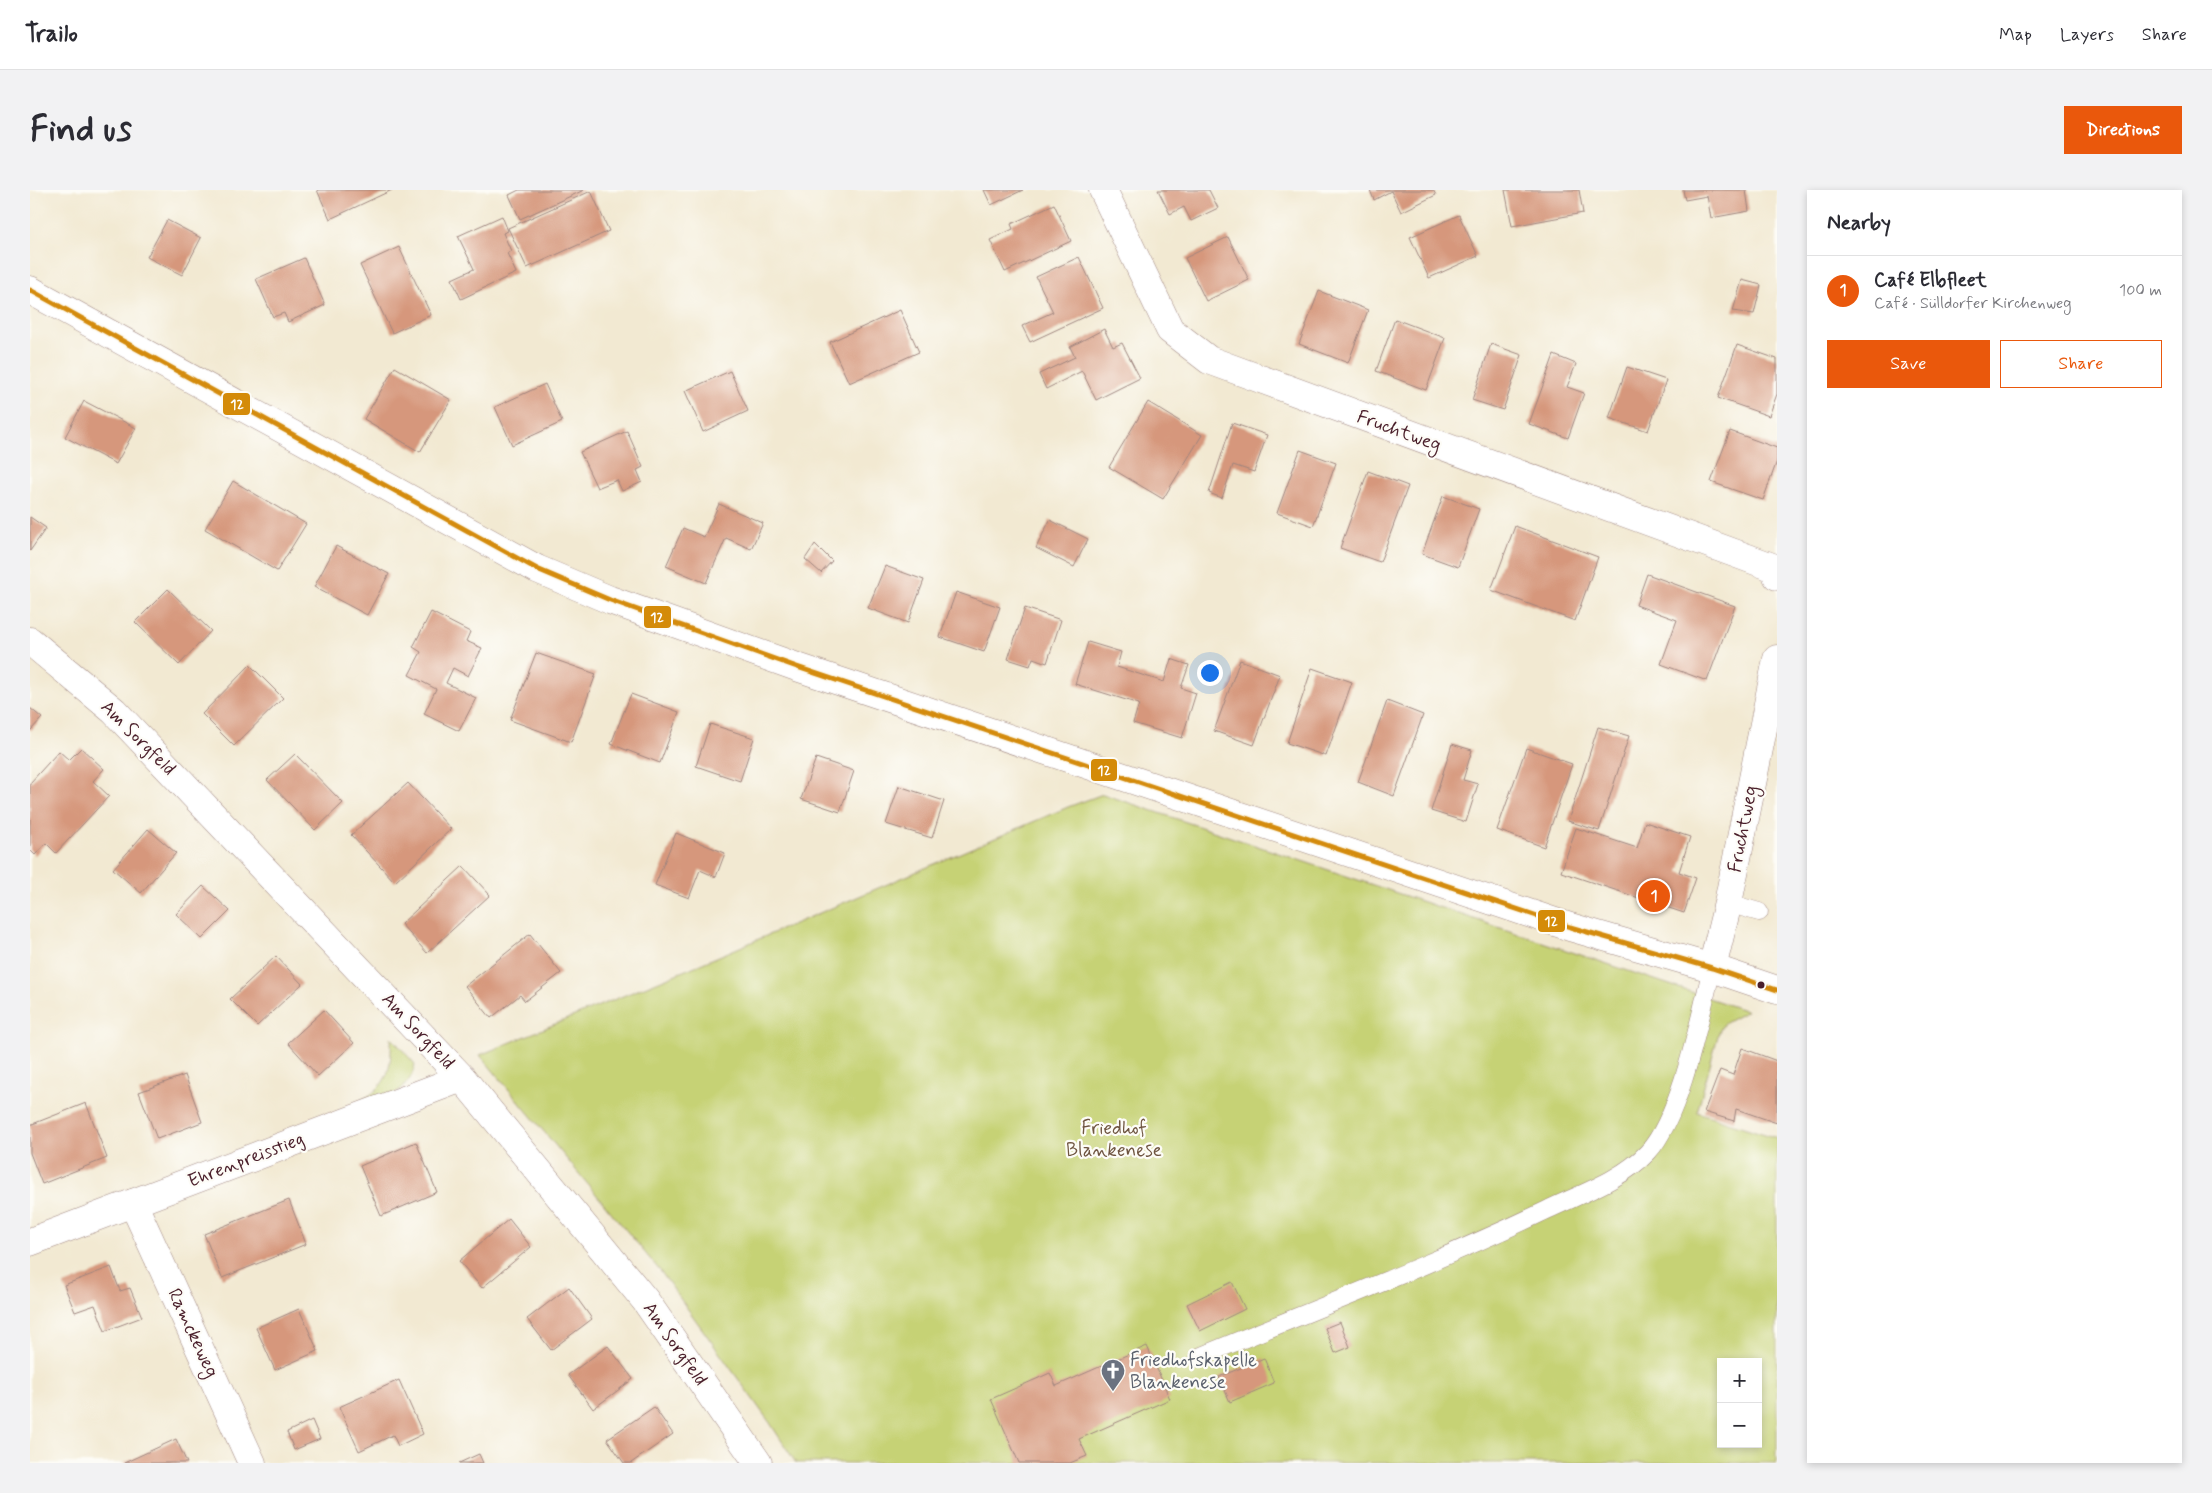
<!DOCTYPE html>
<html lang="en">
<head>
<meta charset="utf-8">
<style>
  :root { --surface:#fff; --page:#f2f2f3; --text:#2b2b33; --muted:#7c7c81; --line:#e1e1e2; --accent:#ea580c }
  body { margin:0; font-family:Mynerve,sans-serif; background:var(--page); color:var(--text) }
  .controls { position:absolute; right:15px; bottom:15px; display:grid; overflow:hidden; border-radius:0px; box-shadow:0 2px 8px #0003 }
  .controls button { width:45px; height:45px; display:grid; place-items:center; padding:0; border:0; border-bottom:1px solid var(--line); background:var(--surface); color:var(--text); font:25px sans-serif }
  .you { position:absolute; left:1179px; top:482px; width:18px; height:18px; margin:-12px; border:4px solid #fff; border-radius:50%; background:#1a73e8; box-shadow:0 0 0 8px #1a73e833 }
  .badge { display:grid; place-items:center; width:32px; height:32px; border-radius:50%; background:var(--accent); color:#fff; font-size:16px; font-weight:700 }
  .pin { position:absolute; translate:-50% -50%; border:2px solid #fff; box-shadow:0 1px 5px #0006 }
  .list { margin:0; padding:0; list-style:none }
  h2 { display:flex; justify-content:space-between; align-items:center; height:65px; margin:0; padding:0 20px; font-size:21px }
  h2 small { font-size:16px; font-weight:400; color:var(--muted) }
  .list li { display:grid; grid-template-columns:32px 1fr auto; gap:15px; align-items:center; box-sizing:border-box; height:70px; padding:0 20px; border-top:1px solid var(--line) }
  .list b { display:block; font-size:19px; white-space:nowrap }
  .list p { margin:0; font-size:16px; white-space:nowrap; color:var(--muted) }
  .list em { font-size:16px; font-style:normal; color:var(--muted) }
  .actions { display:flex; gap:10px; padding:15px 20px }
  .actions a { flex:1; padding:11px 0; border:1px solid var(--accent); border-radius:0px; text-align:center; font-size:18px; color:var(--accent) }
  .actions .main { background:var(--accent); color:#fff }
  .map { position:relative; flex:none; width:1747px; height:1273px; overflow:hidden; border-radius:0px }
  header { display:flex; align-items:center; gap:30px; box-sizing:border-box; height:70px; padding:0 25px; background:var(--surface); border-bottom:1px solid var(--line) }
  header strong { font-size:24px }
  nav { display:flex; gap:28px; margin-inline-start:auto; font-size:18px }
  .intro { display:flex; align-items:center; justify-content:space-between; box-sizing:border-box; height:120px; padding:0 30px }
  h1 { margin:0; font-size:35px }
  .button { padding:12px 22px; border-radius:0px; background:var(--accent); color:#fff; font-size:18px; font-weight:700 }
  main { display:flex; gap:30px; padding:0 30px }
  aside { flex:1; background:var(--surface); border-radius:0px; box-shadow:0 2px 8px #0003 }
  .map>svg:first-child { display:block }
  .green { fill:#c6d274; stroke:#887850; fill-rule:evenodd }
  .building { fill:#d6977b }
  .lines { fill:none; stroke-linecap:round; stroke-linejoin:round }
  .service-casing { stroke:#9e847e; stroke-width:19 }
  .minor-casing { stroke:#9e847e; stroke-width:29 }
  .tertiary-casing { stroke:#9e847e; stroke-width:29 }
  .service { stroke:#fff; stroke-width:18 }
  .minor { stroke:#fff; stroke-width:28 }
  .tertiary { stroke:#fff; stroke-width:28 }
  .bus-1-casing { stroke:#fdfcf7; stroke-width:9 }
  .bus-1 { stroke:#d48b09; stroke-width:5 }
  .bus-dot { fill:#4a1f2b; stroke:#fdfcf7; stroke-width:2 }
  .labels { text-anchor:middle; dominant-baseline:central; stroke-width:4.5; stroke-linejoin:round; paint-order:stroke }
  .street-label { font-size:19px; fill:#4a1f2b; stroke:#fdfcf7 }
  .park-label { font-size:19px; fill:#6f5541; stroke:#fdfcf7 }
  .worship-label { font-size:19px; fill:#5b616d; stroke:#fdfcf7; text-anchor:start }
  .line-badge { stroke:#fdfcf7; stroke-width:2 }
  .badge-label { font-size:14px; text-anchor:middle; font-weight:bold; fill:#fff }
</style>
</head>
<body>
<header>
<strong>Trailo</strong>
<nav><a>Map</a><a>Layers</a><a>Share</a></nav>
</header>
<div class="intro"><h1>Find us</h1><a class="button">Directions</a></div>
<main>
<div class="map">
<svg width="1747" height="1273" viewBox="0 0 1747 1273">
  <rect width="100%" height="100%" fill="#fdfcf7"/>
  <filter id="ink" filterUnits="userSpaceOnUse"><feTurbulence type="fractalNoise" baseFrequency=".02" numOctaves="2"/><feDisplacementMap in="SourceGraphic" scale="10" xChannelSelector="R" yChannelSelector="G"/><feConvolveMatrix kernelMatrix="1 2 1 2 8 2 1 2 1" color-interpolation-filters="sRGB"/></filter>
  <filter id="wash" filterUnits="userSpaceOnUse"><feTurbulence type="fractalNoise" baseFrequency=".0096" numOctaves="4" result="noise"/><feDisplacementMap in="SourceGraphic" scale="20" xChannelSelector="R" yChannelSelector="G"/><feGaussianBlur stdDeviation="1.12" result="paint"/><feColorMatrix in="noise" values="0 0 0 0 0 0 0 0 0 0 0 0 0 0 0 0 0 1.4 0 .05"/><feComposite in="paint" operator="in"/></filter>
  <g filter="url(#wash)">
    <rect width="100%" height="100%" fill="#f2e9d2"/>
    <g class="green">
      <path d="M 1073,604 L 1717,821 L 1693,834 L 1689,842 L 1667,922 L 1747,948 L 1747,1273 L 766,1273 L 740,1233 L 631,1082 L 450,865 L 668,775 L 1038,617 ZM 1691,1172 L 1728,1172 L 1728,1254 L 1691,1254 Z"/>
      <path d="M 361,847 L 385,874 C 381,899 362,904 342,917 L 330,911 C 359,896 362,877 361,847 Z"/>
    </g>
    <g id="blocks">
      <g class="building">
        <path d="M 287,0 L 362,0 L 300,29 Z"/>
        <path d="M 489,0 L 554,0 L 490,29 L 479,5 Z"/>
        <path d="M 954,0 L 993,0 L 961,15 Z"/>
        <path d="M 1128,0 L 1179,0 L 1188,18 L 1161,31 L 1154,17 L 1140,24 Z"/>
        <path d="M 1340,0 L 1403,0 L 1406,5 L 1371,22 L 1361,1 L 1344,10 Z"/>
        <path d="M 1475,0 L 1549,0 L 1553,23 L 1482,36 Z"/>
        <path d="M 1653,0 L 1716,0 L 1719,21 L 1681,28 L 1677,6 L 1655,10 Z"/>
        <path d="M 561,1 L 579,41 L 497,78 L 478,38 Z"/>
        <path d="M 1024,14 L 1041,51 L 975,82 L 960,50 L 983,39 L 981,34 Z"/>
        <path d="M 1429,25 L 1448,66 L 1399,88 L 1380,47 Z"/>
        <path d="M 472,26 L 478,41 L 473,43 L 481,61 L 477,63 L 486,83 L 431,109 L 422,89 L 444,79 L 428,46 Z"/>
        <path d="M 137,30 L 171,48 L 152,85 L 117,67 Z"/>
        <path d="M 1198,47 L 1219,90 L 1176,111 L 1155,68 Z"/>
        <path d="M 369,57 L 401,125 L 362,143 L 330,75 Z"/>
        <path d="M 1049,67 L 1073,118 L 1000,152 L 992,136 L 1023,122 L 1006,87 Z"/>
        <path d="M 274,68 L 295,115 L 258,132 L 254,123 L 243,127 L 226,89 Z"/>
        <path d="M 1712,90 L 1731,95 L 1724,124 L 1703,121 Z"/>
        <path d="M 1289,101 L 1338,120 L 1318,173 L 1269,154 Z"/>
        <path d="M 870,120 L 889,162 L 819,193 L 800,152 Z"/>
        <path d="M 1365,129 L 1415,148 L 1396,200 L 1346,181 Z"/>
        <path d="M 1074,139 L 1083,157 L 1092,153 L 1110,188 L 1066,210 L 1052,181 L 1016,199 L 1009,184 L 1045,167 L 1040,157 Z"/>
        <path d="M 1461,154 L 1492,165 L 1473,220 L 1442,210 Z"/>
        <path d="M 1707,155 L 1747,169 L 1747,204 L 1739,226 L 1688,208 Z"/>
        <path d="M 1524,165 L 1546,174 L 1537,197 L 1554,203 L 1538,248 L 1499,234 Z"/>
        <path d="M 365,177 L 421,210 L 390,262 L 334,229 Z"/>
        <path d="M 1597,177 L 1636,190 L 1618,241 L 1579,228 Z"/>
        <path d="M 700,181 L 718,221 L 673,242 L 655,201 Z"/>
        <path d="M 515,194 L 532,232 L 482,255 L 465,217 Z"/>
        <path d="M 54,211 L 106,238 L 86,274 L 35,247 Z"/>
        <path d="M 1118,212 L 1172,245 L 1133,309 L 1079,277 Z"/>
        <path d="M 1202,233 L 1237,245 L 1224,282 L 1203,275 L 1192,308 L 1179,303 Z"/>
        <path d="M 597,241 L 613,277 L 607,280 L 612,292 L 592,301 L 587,290 L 567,298 L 550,262 Z"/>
        <path d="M 1700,241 L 1747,258 L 1747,271 L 1733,310 L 1681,292 Z"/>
        <path d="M 1270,260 L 1306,273 L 1283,336 L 1247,323 Z"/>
        <path d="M 1338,281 L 1378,296 L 1350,372 L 1310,358 Z"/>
        <path d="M 203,291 L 276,334 L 247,381 L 175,339 Z"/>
        <path d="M 1413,306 L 1449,319 L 1428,377 L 1392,364 Z"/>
        <path d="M 689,314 L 733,333 L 721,359 L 696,348 L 676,393 L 636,376 L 653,338 L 674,347 Z"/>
        <path d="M 0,327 L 16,338 L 0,361 Z"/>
        <path d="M 1020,330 L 1058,349 L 1044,377 L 1006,358 Z"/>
        <path d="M 1485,336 L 1568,367 L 1545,431 L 1461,400 Z"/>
        <path d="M 785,354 L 802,371 L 791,383 L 775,369 Z"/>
        <path d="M 306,356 L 359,384 L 337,425 L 284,397 Z"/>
        <path d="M 855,376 L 894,390 L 878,433 L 838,418 Z"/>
        <path d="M 1617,384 L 1705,416 L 1677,491 L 1631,474 L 1647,430 L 1606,415 Z"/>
        <path d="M 138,399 L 181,441 L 149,475 L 105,432 Z"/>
        <path d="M 926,402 L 970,417 L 954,462 L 910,447 Z"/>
        <path d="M 995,418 L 1031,430 L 1017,473 L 1003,468 L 1000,476 L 978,469 Z"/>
        <path d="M 401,422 L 440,442 L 436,451 L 452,458 L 438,486 L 423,478 L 416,493 L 446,508 L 429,541 L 394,524 L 406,499 L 379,485 L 391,462 L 383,457 Z"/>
        <path d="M 1058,452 L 1091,462 L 1087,477 L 1134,492 L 1141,469 L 1159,475 L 1151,498 L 1166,503 L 1152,548 L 1103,533 L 1109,514 L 1045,494 Z"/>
        <path d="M 506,463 L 566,484 L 541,552 L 480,530 Z"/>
        <path d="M 1210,470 L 1250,485 L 1224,555 L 1184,541 Z"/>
        <path d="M 220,475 L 253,508 L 204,556 L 172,524 Z"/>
        <path d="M 1282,478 L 1322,492 L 1296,566 L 1257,553 Z"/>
        <path d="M 601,504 L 649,522 L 630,573 L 581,554 Z"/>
        <path d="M 1357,511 L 1393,525 L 1364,606 L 1328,592 Z"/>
        <path d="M 0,518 L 12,528 L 0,541 Z"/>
        <path d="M 680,534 L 724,548 L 710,591 L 666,576 Z"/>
        <path d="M 1568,537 L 1599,546 L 1569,641 L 1538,631 Z"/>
        <path d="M 1422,554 L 1442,560 L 1433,590 L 1448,594 L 1436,632 L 1401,621 Z"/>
        <path d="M 51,558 L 74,579 L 63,591 L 79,606 L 26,663 L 16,653 L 5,665 L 0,660 L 0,593 L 29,561 L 39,570 Z"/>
        <path d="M 1496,558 L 1542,574 L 1514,657 L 1467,640 Z"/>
        <path d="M 265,564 L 313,613 L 285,640 L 237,590 Z"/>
        <path d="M 786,568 L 824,581 L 810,622 L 771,609 Z"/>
        <path d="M 378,593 L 421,639 L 365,692 L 321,645 Z"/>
        <path d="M 869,596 L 914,611 L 902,648 L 856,634 Z"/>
        <path d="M 1615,632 L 1660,647 L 1649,682 L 1666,688 L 1654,723 L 1531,682 L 1546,638 L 1607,658 Z"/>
        <path d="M 118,639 L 146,663 L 111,703 L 83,679 Z"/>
        <path d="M 646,643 L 695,663 L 686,687 L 670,680 L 659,708 L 625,695 Z"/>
        <path d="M 433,676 L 460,705 L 397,763 L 371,734 Z"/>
        <path d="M 173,696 L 200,721 L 172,749 L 146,724 Z"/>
        <path d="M 500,744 L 531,783 L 495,811 L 490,805 L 461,828 L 435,796 Z"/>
        <path d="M 246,766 L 272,794 L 227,836 L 200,809 Z"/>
        <path d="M 294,820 L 324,853 L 288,886 L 258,853 Z"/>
        <path d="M 1712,858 L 1747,871 L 1747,933 L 1706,919 L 1704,931 L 1674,922 L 1690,880 L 1703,885 Z"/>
        <path d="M 155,885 L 172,932 L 127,949 L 109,902 Z"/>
        <path d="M 56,913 L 77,968 L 12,994 L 0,963 L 0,935 Z"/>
        <path d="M 386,952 L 407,1002 L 351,1026 L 330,976 Z"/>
        <path d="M 259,1010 L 276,1054 L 192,1088 L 174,1044 Z"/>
        <path d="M 479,1029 L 501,1057 L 452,1098 L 429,1071 Z"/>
        <path d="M 81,1077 L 90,1101 L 100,1098 L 112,1127 L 75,1141 L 65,1115 L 45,1122 L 34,1095 Z"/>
        <path d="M 1202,1092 L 1215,1119 L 1170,1141 L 1157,1114 Z"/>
        <path d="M 539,1097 L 562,1129 L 521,1160 L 497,1129 Z"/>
        <path d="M 269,1119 L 288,1161 L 245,1180 L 226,1138 Z"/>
        <path d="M 1310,1132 L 1320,1157 L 1305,1163 L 1295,1138 Z"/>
        <path d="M 578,1156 L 603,1189 L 563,1219 L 538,1185 Z"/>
        <path d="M 1117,1156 L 1140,1209 L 1049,1249 L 1057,1266 L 1040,1273 L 989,1273 L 961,1209 L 1020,1183 L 1026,1196 Z"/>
        <path d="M 1234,1168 L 1244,1193 L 1200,1212 L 1189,1187 Z"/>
        <path d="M 369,1190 L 393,1244 L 368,1256 L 363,1245 L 329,1261 L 309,1217 Z"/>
        <path d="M 624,1217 L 643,1244 L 601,1273 L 594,1273 L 577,1249 Z"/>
        <path d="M 282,1230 L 290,1249 L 264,1260 L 257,1242 Z"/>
        <path d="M 146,1249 L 157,1273 L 94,1273 Z"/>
        <path d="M 449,1264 L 453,1273 L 429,1273 Z"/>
      </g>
    </g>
  </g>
  <g filter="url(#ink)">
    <use href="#blocks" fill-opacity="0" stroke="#9e847e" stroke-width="1"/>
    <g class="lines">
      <defs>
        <g id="service">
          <path d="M 1698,713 L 1729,722"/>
          <path d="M 1169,1167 C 1285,1119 1404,1074 1517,1020 C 1550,1004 1592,990 1618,962 C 1651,926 1670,827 1682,778"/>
        </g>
        <g id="minor">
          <path d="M 1073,0 L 1140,140 L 1179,170 L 1745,378 L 1747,386"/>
          <path d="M 0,451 L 84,521 L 432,888 L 615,1110 L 728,1273"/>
          <path d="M 1682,778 L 1698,713 L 1747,469"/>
          <path d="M 103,1013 L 222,1273"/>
          <path d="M 0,1052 L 432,888"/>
        </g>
        <path id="tertiary" d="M 0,100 L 507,379 L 580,410 L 767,477 L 1540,737 L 1682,778 L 1747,800"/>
      </defs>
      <use href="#service" class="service-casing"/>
      <use href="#minor" class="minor-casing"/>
      <use href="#tertiary" class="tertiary-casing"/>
      <use href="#service" class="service"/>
      <use href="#minor" class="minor"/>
      <use href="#tertiary" class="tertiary"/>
      <defs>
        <path id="bus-1" d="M 0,100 L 507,379 L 580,410 L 767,477 L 1540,737 L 1682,778 L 1747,800"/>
      </defs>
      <use href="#bus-1" class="bus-1-casing"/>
      <use href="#bus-1" class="bus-1"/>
    </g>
  </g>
  <defs>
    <symbol id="church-pin" viewBox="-11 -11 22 30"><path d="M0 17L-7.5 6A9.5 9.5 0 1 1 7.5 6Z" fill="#6b7280" stroke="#fdfcf7"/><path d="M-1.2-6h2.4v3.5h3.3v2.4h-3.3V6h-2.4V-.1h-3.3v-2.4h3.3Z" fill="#fff"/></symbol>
  </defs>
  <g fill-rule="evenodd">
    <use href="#church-pin" x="1069" y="1167" width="28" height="38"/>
  </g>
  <circle class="bus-dot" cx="1731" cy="795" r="4.5"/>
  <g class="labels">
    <g class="street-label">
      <text transform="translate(1369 241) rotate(20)">Fruchtweg</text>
      <text transform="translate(108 548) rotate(45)">Am Sorgfeld</text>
      <text transform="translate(1713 639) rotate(-79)">Fruchtweg</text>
      <text transform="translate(388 841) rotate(47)">Am Sorgfeld</text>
      <text transform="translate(216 970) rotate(-21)">Ehrenpreisstieg</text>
      <text transform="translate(163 1143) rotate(65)">Ramckeweg</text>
      <text transform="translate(645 1154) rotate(55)">Am Sorgfeld</text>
    </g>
    <g class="park-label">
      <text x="1084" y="938">Friedhof<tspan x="1084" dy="22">Blankenese</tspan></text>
    </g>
    <g class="worship-label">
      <text x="1100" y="1170">Friedhofskapelle<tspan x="1100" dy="22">Blankenese</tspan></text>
    </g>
  </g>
  <g class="line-badge">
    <rect x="192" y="202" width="29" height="24" rx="5" fill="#d48b09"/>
    <rect x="613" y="415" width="29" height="24" rx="5" fill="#d48b09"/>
    <rect x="1060" y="568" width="28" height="24" rx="5" fill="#d48b09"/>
    <rect x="1507" y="719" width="29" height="24" rx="5" fill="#d48b09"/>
  </g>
  <g class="badge-label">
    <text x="207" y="219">12</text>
    <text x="627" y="432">12</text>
    <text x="1074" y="585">12</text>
    <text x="1521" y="736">12</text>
  </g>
</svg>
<div class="controls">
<button>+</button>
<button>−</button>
</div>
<div class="you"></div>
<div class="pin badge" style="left:1624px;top:706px">1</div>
</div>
<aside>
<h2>Nearby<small></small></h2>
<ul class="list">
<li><span class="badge">1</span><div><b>Café Elbfleet</b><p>Café · Sülldorfer Kirchenweg</p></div><em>100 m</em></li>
</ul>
<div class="actions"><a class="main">Save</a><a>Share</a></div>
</aside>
</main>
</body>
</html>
